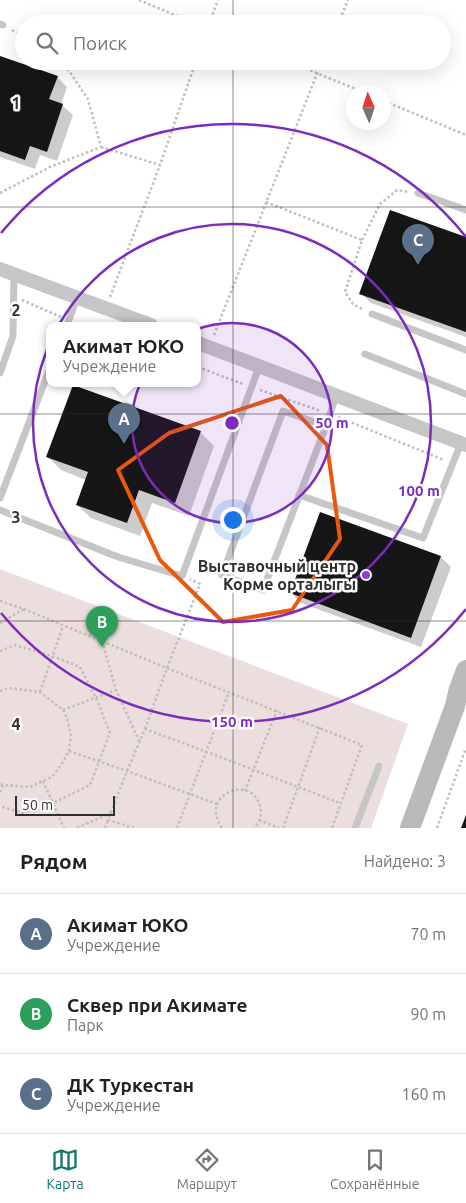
<!DOCTYPE html>
<html lang="ru">
<head>
<meta charset="utf-8">
<style>
  :root { --surface:#fff; --page:#f2f2f2; --text:#202124; --muted:#757577; --line:#e0e0e0; --accent:#0f766e }
  body { margin:0; font-family:Ubuntu,sans-serif; background:var(--page); color:var(--text) }
  .compass { position:absolute; left:346px; top:85px; width:45px; height:45px; border-radius:50%; background:var(--surface); box-shadow:0 5px 20px #0002; rotate:357deg }
  .scale { position:absolute; left:15px; bottom:12px; width:100px; box-sizing:border-box; padding-left:5px; border:2px solid #2f2f2f; border-top:0; font-size:14px; line-height:18px; white-space:nowrap; color:#2f2f2f; -webkit-text-stroke:4px #fff; paint-order:stroke }
  .you { position:absolute; left:232px; top:519px; width:18px; height:18px; margin:-12px; border:4px solid #fff; border-radius:50%; background:#1a73e8; box-shadow:0 0 0 8px #1a73e833 }
  .badge { display:grid; place-items:center; width:32px; height:32px; border-radius:50%; background:var(--accent); color:#fff; font-size:16px; font-weight:700 }
  .pin { position:absolute; translate:-50% -41px; filter:drop-shadow(0 1px 2px #0008) }
  .pin::after { content:''; position:absolute; top:26px; width:18px; height:15px; background:inherit; clip-path:polygon(0 0,100% 0,50% 100%) }
  .popup { position:absolute; left:46px; top:322px; width:155px; height:65px; box-sizing:border-box; display:grid; place-content:center; border-radius:10px; background:var(--surface); filter:drop-shadow(0 1px 4px #0005); font-size:16px; white-space:nowrap; color:var(--muted) }
  .popup b { font-size:19px; color:var(--text) }
  .popup::after { content:''; position:absolute; left:50%; top:100%; margin-left:-10px; border:10px solid transparent; border-top-color:var(--surface) }
  .list { margin:0; padding:0; list-style:none }
  h2 { display:flex; justify-content:space-between; align-items:center; height:65px; margin:0; padding:0 20px; font-size:21px }
  h2 small { font-size:16px; font-weight:400; color:var(--muted) }
  .list li { display:grid; grid-template-columns:32px 1fr auto; gap:15px; align-items:center; box-sizing:border-box; height:80px; padding:0 20px; border-top:1px solid var(--line) }
  .list b { display:block; font-size:19px; white-space:nowrap }
  .list p { margin:0; font-size:16px; white-space:nowrap; color:var(--muted) }
  .list em { font-size:16px; font-style:normal; color:var(--muted) }
  .icon { flex:none; width:28px; height:28px; fill:none; stroke:currentColor; stroke-width:2; stroke-linecap:round; stroke-linejoin:round }
  .map { position:relative; flex:none; width:466px; height:828px; overflow:hidden }
  .search { position:absolute; background:var(--surface); box-shadow:0 5px 20px #0002; left:15px; right:15px; top:15px; height:55px; display:flex; align-items:center; gap:12px; box-sizing:border-box; padding:0 18px; border-radius:28px; color:var(--muted); font-size:19px }
  .sheet { height:305px; background:var(--surface) }
  nav { display:flex; justify-content:space-around; align-items:center; box-sizing:border-box; height:70px; border-top:1px solid var(--line); background:var(--surface); font-size:14px; color:var(--muted) }
  nav a { display:grid; justify-items:center; gap:2px }
  nav .on { color:var(--accent) }
  .map>svg:first-child { display:block }
  .green { fill:#ebdedd }
  .shadow { fill:#0003 }
  .building { fill:#161616 }
  .lines { fill:none; stroke-linecap:round; stroke-linejoin:round }
  .path { stroke:#bfbfbf; stroke-width:2.5; stroke-dasharray:2.5 2.5; stroke-linecap:butt }
  .lane { stroke:#c6c6c6; stroke-width:7 }
  .street { stroke:#c6c6c6; stroke-width:14 }
  .secondary { stroke:#b9b9b9; stroke-width:20 }
  .marked { fill:none; stroke:#e8590c; stroke-width:4; stroke-linejoin:round }
  .grid { fill:none; stroke:#2f2f2f; stroke-width:1; stroke-opacity:0.55 }
  .ring { fill:none; stroke:#7b2cbf; stroke-width:2.5 }
  .poi-dot { fill:#913adc; stroke:#fff; stroke-width:2 }
  .labels { text-anchor:middle; dominant-baseline:central; stroke-width:5; stroke-linejoin:round; paint-order:stroke }
  .poi-label { font-size:16px; font-weight:bold; fill:#2f2f2f; stroke:#fff; text-anchor:end }
  .grid-label { font-size:16px; text-anchor:middle; font-weight:bold; fill:#2f2f2f; stroke:#fff; stroke-width:5; stroke-linejoin:round; paint-order:stroke }
  .centre { fill:#7b2cbf; stroke:#fff; stroke-width:2.5 }
  .ring-label { font-size:15px; text-anchor:middle; font-weight:bold; fill:#7b2cbf; stroke:#fff; stroke-width:5; stroke-linejoin:round; paint-order:stroke }
</style>
</head>
<body>
<div class="map">
<svg width="466" height="828" viewBox="0 0 466 828">
  <rect width="100%" height="100%" fill="#fff"/>
  <path class="green" d="M 0,569 L 408,724 L 371,828 L 0,828 Z"/>
  <g class="shadow">
    <path d="M 0,58 L 57,77 L 67,87 L 61,105 L 63,106 L 73,115 L 57,161 L 40,155 L 35,169 L 0,157 Z"/>
    <path d="M 466,238 L 466,337 L 371,303 L 361,293 Z"/>
    <path d="M 200,432 L 214,446 L 189,516 L 152,503 L 140,536 L 91,518 L 77,505 L 86,480 L 61,470 L 48,457 Z"/>
    <path d="M 321,513 L 441,557 L 451,567 L 421,647 L 301,603 L 291,593 Z"/>
  </g>
  <g class="building">
    <path d="M 0,56 L 58,76 L 49,99 L 63,104 L 47,152 L 30,146 L 25,160 L 0,151 Z"/>
    <path d="M 390,210 L 466,237 L 466,332 L 359,294 Z"/>
    <path d="M 73,385 L 201,431 L 175,503 L 139,490 L 127,523 L 76,505 L 88,472 L 46,457 Z"/>
    <path d="M 320,512 L 441,556 L 411,638 L 290,593 Z"/>
    <path d="M 466,815 L 466,828 L 461,828 Z"/>
  </g>
  <g class="lines">
    <g class="path">
      <path d="M 139,0 L 196,24"/>
      <path d="M 209,24 L 218,0"/>
      <path d="M 338,24 L 348,0"/>
      <path d="M 12,30 L 24,36"/>
      <path d="M 287,61 L 363,92"/>
      <path d="M 384,101 L 466,135"/>
      <path d="M 101,147 L 160,165 L 196,61"/>
      <path d="M 0,193 L 50,167 L 101,147 L 88,99 L 67,68 L 59,61"/>
      <path d="M 266,202 L 362,240 L 345,292 L 353,304 L 364,310"/>
      <path d="M 362,240 L 380,204 L 397,190 L 409,192"/>
      <path d="M 110,297 L 160,165"/>
      <path d="M 22,300 L 61,317"/>
      <path d="M 214,335 L 322,61"/>
      <path d="M 198,367 L 243,384"/>
      <path d="M 260,390 L 321,411"/>
      <path d="M 338,417 L 444,460"/>
      <path d="M 0,601 L 24,609 L 167,668 L 362,745 L 332,828"/>
      <path d="M 0,623 L 24,609"/>
      <path d="M 102,641 L 116,690 L 139,741"/>
      <path d="M 0,651 L 15,645 L 52,656 L 80,667 L 96,698 L 110,733 L 90,785 L 53,803 L 22,813 L 0,806"/>
      <path d="M 0,691 L 9,688 L 40,692 L 63,710 L 67,718 L 71,735 L 69,751 L 63,762 L 52,777 L 30,787 L 3,785 L 0,784"/>
      <path d="M 40,692 L 63,626"/>
      <path d="M 63,710 L 116,690"/>
      <path d="M 145,729 L 167,668 L 200,584 L 190,579"/>
      <path d="M 69,751 L 127,771 L 217,804"/>
      <path d="M 43,781 L 64,828"/>
      <path d="M 245,791 L 277,710"/>
      <path d="M 0,792 L 3,785"/>
      <path d="M 259,820 L 279,828"/>
      <path d="M 77,828 L 111,813"/>
      <path d="M 105,828 L 108,820"/>
      <path d="M 134,828 L 108,820 L 127,771 L 145,729 L 207,752 L 340,803"/>
      <path d="M 177,828 L 229,692"/>
      <path d="M 222,828 C 198,795 251,773 260,806 C 262,814 260,822 254,828"/>
      <path d="M 283,828 L 320,727"/>
      <path d="M 437,828 L 466,748"/>
    </g>
    <g class="lane">
      <path d="M 0,24 L 3,25"/>
      <path d="M 418,193 L 466,210"/>
      <path d="M 372,314 L 466,350"/>
      <path d="M 67,325 L 77,298"/>
      <path d="M 365,354 L 466,394"/>
      <path d="M 0,373 L 13,336 L 14,274"/>
      <path d="M 326,426 L 283,411 L 222,575 L 263,590 L 326,426 L 336,396"/>
      <path d="M 299,495 L 423,538 L 461,443"/>
      <path d="M 0,498 L 50,368"/>
      <path d="M 0,510 L 118,557 L 182,576 L 259,367"/>
      <path d="M 355,828 L 379,766"/>
    </g>
    <g class="street">
      <path d="M 0,269 L 151,325"/>
      <path d="M 198,343 L 466,445"/>
    </g>
    <path class="secondary" d="M 410,828 L 455,706 L 458,692 L 466,670"/>
  </g>
  <path class="marked" d="M 281,396 L 327,445 L 340,539 L 292,610 L 223,622 L 160,560 L 118,470 L 169,433 Z"/>
  <path class="grid" d="M 233,0 L 233,24M 233,61 L 233,828M 0,207 L 466,207M 0,414 L 466,414M 0,621 L 466,621"/>
  <circle cx="232" cy="423" r="100" fill="#7b2cbf" fill-opacity=".12"/>
  <g class="ring">
    <circle cx="232" cy="423" r="100"/>
    <circle cx="232" cy="423" r="199"/>
    <path d="M466 609A299 299 0 0 1 1 613M1 233A299 299 0 0 1 466 237"/>
  </g>
  <circle class="poi-dot" cx="366" cy="575" r="5"/>
  <g class="labels">
    <g class="poi-label">
      <text x="356" y="566">Выставочный центр<tspan x="356" dy="18">Корме орталыгы</tspan></text>
    </g>
  </g>
  <g class="grid-label">
    <text x="16" y="109">1</text>
    <text x="16" y="316">2</text>
    <text x="16" y="523">3</text>
    <text x="16" y="730">4</text>
  </g>
  <circle cx="232" cy="423" r="8" class="centre"/>
  <g class="ring-label">
    <text x="332" y="428">50 m</text>
    <text x="419" y="496">100 m</text>
    <text x="232" y="727">150 m</text>
  </g>
</svg>
<svg class="compass" viewBox="-18 -18 36 36"><path d="M0-13l5 13h-10z" fill="#e53935"/><path d="M0 13l5-13h-10z" fill="#757577"/></svg>
<div class="scale">50 m</div>
<div class="you"></div>
<div class="pin badge" style="left:124px;top:444px;background:#5c6f8a">A</div>
<div class="popup"><b>Акимат ЮКО</b>Учреждение</div>
<div class="pin badge" style="left:102px;top:647px;background:#2e9e5b">B</div>
<div class="pin badge" style="left:418px;top:265px;background:#5c6f8a">C</div>
<div class="search"><svg class="icon" aria-label="search" viewBox="0 0 24 24"><circle cx="10" cy="10" r="6"/><path d="M15 15l6 6"/></svg>Поиск</div>
</div>
<section class="sheet">
<h2>Рядом<small>Найдено: 3</small></h2>
<ul class="list">
<li><span class="badge" style="background:#5c6f8a">A</span><div><b>Акимат ЮКО</b><p>Учреждение</p></div><em>70 m</em></li>
<li><span class="badge" style="background:#2e9e5b">B</span><div><b>Сквер при Акимате</b><p>Парк</p></div><em>90 m</em></li>
<li><span class="badge" style="background:#5c6f8a">C</span><div><b>ДК Туркестан</b><p>Учреждение</p></div><em>160 m</em></li>
</ul>
</section>
<nav>
<a class="on"><svg class="icon" aria-label="map" viewBox="0 0 24 24"><path d="M3 6l6-2 6 2 6-2v14l-6 2-6-2-6 2zM9 4v14M15 6v14"/></svg>Карта</a>
<a><svg class="icon" aria-label="directions" viewBox="0 0 24 24"><path d="M12 3l9 9-9 9-9-9zM9 14v-3h6M13 9l2 2-2 2"/></svg>Маршрут</a>
<a><svg class="icon" aria-label="saved" viewBox="0 0 24 24"><path d="M7 4h10v16l-5-4-5 4z"/></svg>Сохранённые</a>
</nav>
</body>
</html>
